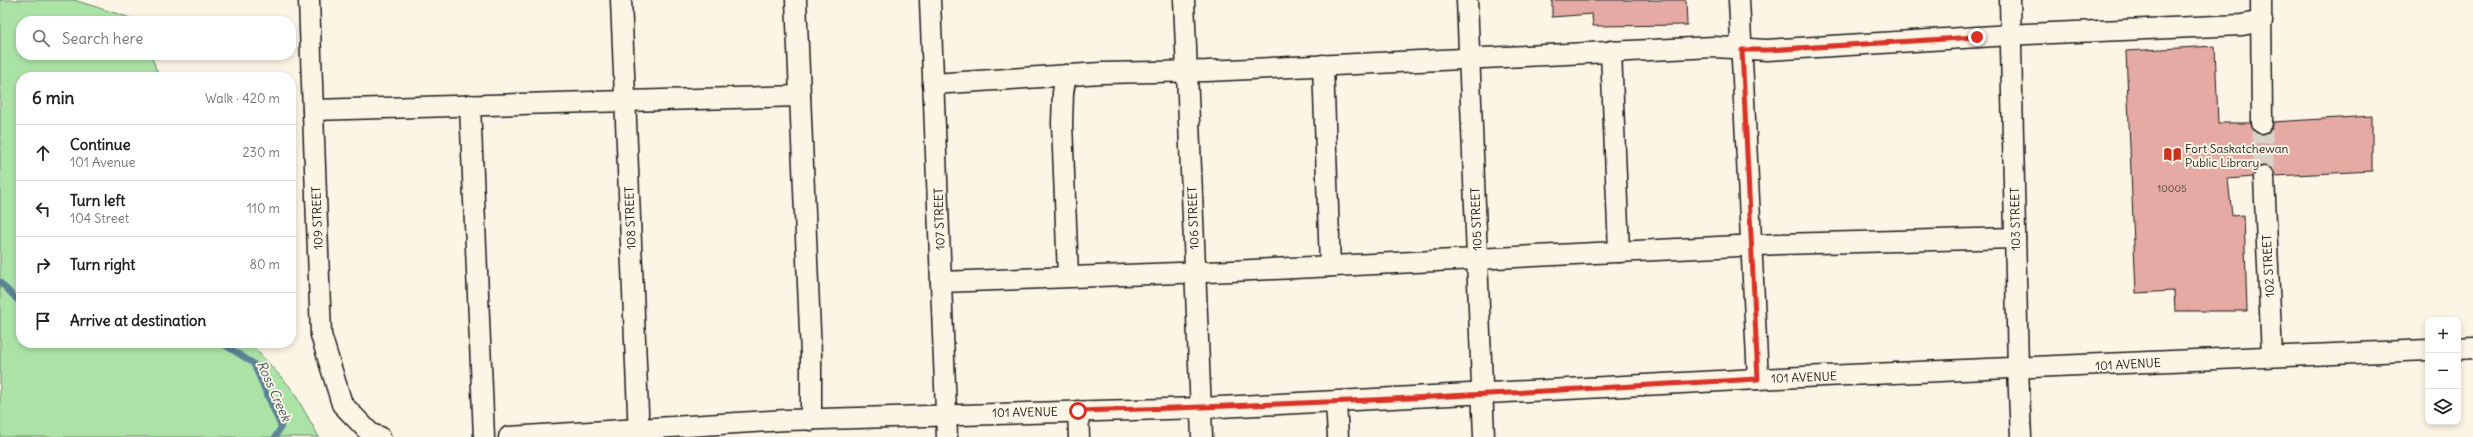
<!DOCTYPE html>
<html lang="en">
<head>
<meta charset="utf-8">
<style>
  :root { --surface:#fff; --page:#f2f2f2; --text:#202124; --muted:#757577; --line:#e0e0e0 }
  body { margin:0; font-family:Delius,sans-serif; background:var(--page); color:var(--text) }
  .controls { position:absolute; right:12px; bottom:12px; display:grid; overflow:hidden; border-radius:8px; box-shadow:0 2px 6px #0003 }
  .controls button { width:36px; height:36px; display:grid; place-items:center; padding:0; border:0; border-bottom:1px solid var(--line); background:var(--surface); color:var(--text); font:20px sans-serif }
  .stop { position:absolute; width:12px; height:12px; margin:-9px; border:3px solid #d93025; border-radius:50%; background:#fff }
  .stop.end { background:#d93025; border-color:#fff; box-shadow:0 1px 4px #0008 }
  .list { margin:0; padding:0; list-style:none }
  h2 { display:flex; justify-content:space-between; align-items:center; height:52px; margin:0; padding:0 16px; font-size:17px }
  h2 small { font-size:13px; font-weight:400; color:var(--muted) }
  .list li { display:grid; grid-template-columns:26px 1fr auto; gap:12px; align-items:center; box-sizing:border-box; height:56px; padding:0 16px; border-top:1px solid var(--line) }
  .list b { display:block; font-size:15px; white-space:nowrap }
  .list p { margin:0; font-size:13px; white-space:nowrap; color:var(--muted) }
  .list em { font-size:13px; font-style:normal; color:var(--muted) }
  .icon { flex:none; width:22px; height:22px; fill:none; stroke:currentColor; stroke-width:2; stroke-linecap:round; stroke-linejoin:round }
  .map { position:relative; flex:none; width:2473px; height:437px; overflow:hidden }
  .search { position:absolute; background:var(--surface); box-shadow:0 2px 6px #0003; left:16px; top:16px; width:280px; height:44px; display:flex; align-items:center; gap:10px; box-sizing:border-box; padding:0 14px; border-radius:16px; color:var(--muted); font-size:15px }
  .panel { position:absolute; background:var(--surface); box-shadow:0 2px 6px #0003; left:16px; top:72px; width:280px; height:276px; border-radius:16px }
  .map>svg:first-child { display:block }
  .green { fill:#abe3a7; stroke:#648062 }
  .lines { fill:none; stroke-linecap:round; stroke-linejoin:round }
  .stream { stroke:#5d8397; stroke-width:6 }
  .building { fill:#e5aaa3; stroke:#1c1c1c }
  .minor-tunnel { stroke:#dad4c7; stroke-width:20; stroke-dasharray:20 10; stroke-linecap:butt }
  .minor-casing { stroke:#1c1c1c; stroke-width:23 }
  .minor { stroke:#fcf5e5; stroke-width:20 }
  .route { stroke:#d93025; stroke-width:5 }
  .labels { text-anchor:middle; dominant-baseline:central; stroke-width:4; stroke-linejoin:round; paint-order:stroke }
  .number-label { font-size:10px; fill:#4e403e }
  .poi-label { font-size:12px; fill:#1c1c1c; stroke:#fcf5e5; text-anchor:start }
  .street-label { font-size:12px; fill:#1c1c1c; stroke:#fcf5e5 }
  .water-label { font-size:13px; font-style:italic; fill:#425864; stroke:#fcf5e5 }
</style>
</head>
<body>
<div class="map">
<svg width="2473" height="437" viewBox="0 0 2473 437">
  <rect width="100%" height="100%" fill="#fcf5e5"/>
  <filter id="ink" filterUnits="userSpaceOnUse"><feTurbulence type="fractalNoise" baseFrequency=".025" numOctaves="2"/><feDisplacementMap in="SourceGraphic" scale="8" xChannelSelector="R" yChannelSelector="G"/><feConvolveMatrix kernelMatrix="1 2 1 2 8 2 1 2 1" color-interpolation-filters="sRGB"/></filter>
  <g filter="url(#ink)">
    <path class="green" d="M 0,0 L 74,0 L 137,20 L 21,21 L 21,55 L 151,55 L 159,77 L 21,77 L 21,343 L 250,343 L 292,389 L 319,437 L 0,437 Z"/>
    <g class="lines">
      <g class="stream">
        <path d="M 0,282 L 21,304"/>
        <path d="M 221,343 L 253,363 L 281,427 L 275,437"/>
      </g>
    </g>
    <g class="building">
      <path d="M 1552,0 L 1686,0 L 1687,25 L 1593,26 L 1592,14 L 1552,17 Z"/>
      <path d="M 2215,46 L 2218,123 L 2251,123 L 2256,133 L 2262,134 L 2272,129 L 2273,122 L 2372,116 L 2372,171 L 2275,176 L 2270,167 L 2263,166 L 2254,171 L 2253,177 L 2228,179 L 2232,216 L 2244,215 L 2247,311 L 2175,311 L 2174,291 L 2136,293 L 2126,51 Z"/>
    </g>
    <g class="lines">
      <path class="minor-tunnel" d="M 2262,123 L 2264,177"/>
      <defs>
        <g id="minor">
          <path d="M 309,0 L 321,335 L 342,404 L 371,434 L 380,437"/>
          <path d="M 621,0 L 639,437"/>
          <path d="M 796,0 L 811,355 L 811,420"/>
          <path d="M 930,0 L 947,437"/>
          <path d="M 1184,0 L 1202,437"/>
          <path d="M 1467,0 L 1484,437"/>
          <path d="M 1739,0 L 1758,379"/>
          <path d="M 2010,0 L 2018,369 L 2021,437"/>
          <path d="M 2261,0 L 2262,123"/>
          <path d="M 1611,51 L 1619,252"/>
          <path d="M 1323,65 L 1330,266"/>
          <path d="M 1066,75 L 1063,93 L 1062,123 L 1068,276"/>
          <path d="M 933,84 L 1101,73 L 1207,71 L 1714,47 L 1767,50 L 2027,34 L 2242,25 L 2262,21"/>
          <path d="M 470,105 L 484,437"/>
          <path d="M 313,110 L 800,96"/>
          <path d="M 2264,177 L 2272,356"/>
          <path d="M 941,282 L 1232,271 L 1779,244 L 2015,238"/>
          <path d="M 2458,349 L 2473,348"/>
          <path d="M 1336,402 L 1338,437"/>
          <path d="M 1078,411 L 1079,437"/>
          <path d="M 509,437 L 787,420 L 1201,408 L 1758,379 L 2428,350"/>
        </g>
      </defs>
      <use href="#minor" class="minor-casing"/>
      <use href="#minor" class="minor"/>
    </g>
  </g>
  <g class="lines" filter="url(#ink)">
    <path class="route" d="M 1078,411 C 1305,405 1531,392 1758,379 L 1742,50 L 1767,50 L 1977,37"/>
  </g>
  <defs>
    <symbol id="library-bare" viewBox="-9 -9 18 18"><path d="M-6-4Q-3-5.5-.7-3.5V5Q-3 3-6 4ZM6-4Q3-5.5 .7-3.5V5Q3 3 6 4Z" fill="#c8321e" stroke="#fcf5e5" stroke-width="2.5" paint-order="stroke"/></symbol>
  </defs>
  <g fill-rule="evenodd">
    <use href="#library-bare" x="2160" y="142" width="25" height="25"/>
  </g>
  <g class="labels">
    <g class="number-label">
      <text x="2172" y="188">10005</text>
    </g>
    <g class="poi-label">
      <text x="2185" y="148">Fort Saskatchewan<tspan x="2185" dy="14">Public Library</tspan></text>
    </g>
    <g class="street-label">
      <text transform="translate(317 218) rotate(-92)">109 STREET</text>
      <text transform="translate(630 218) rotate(-92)">108 STREET</text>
      <text transform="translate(1193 218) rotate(-92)">106 STREET</text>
      <text transform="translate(939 219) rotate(-92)">107 STREET</text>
      <text transform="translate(1476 219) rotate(-92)">105 STREET</text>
      <text transform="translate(2015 219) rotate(-91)">103 STREET</text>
      <text transform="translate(2268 266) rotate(-93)">102 STREET</text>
      <text transform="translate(2128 364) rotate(-3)">101 AVENUE</text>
      <text transform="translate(1804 377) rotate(-2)">101 AVENUE</text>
      <text transform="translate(1025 412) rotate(-1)">101 AVENUE</text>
    </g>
    <g class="water-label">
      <text transform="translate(274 391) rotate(66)">Ross Creek</text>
    </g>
  </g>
</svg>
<div class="controls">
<button>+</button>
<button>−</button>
<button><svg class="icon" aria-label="layers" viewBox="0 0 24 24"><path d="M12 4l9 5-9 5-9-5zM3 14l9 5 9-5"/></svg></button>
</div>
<div class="stop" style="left:1078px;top:411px"></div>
<div class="stop end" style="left:1977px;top:37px"></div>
<div class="search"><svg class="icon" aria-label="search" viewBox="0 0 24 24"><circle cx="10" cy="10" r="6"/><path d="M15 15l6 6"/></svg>Search here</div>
<section class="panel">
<h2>6 min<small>Walk · 420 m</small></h2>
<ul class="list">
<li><svg class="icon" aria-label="ahead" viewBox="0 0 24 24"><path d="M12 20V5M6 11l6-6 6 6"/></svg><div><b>Continue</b><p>101 Avenue</p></div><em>230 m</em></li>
<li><svg class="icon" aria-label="left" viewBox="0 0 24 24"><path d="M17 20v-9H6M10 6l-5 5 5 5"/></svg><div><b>Turn left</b><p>104 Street</p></div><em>110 m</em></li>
<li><svg class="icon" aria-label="right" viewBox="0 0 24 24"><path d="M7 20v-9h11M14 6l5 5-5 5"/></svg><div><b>Turn right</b></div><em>80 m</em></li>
<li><svg class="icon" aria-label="arrive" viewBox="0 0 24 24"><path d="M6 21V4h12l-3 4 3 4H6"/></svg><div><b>Arrive at destination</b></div></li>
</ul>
</section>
</div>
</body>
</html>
